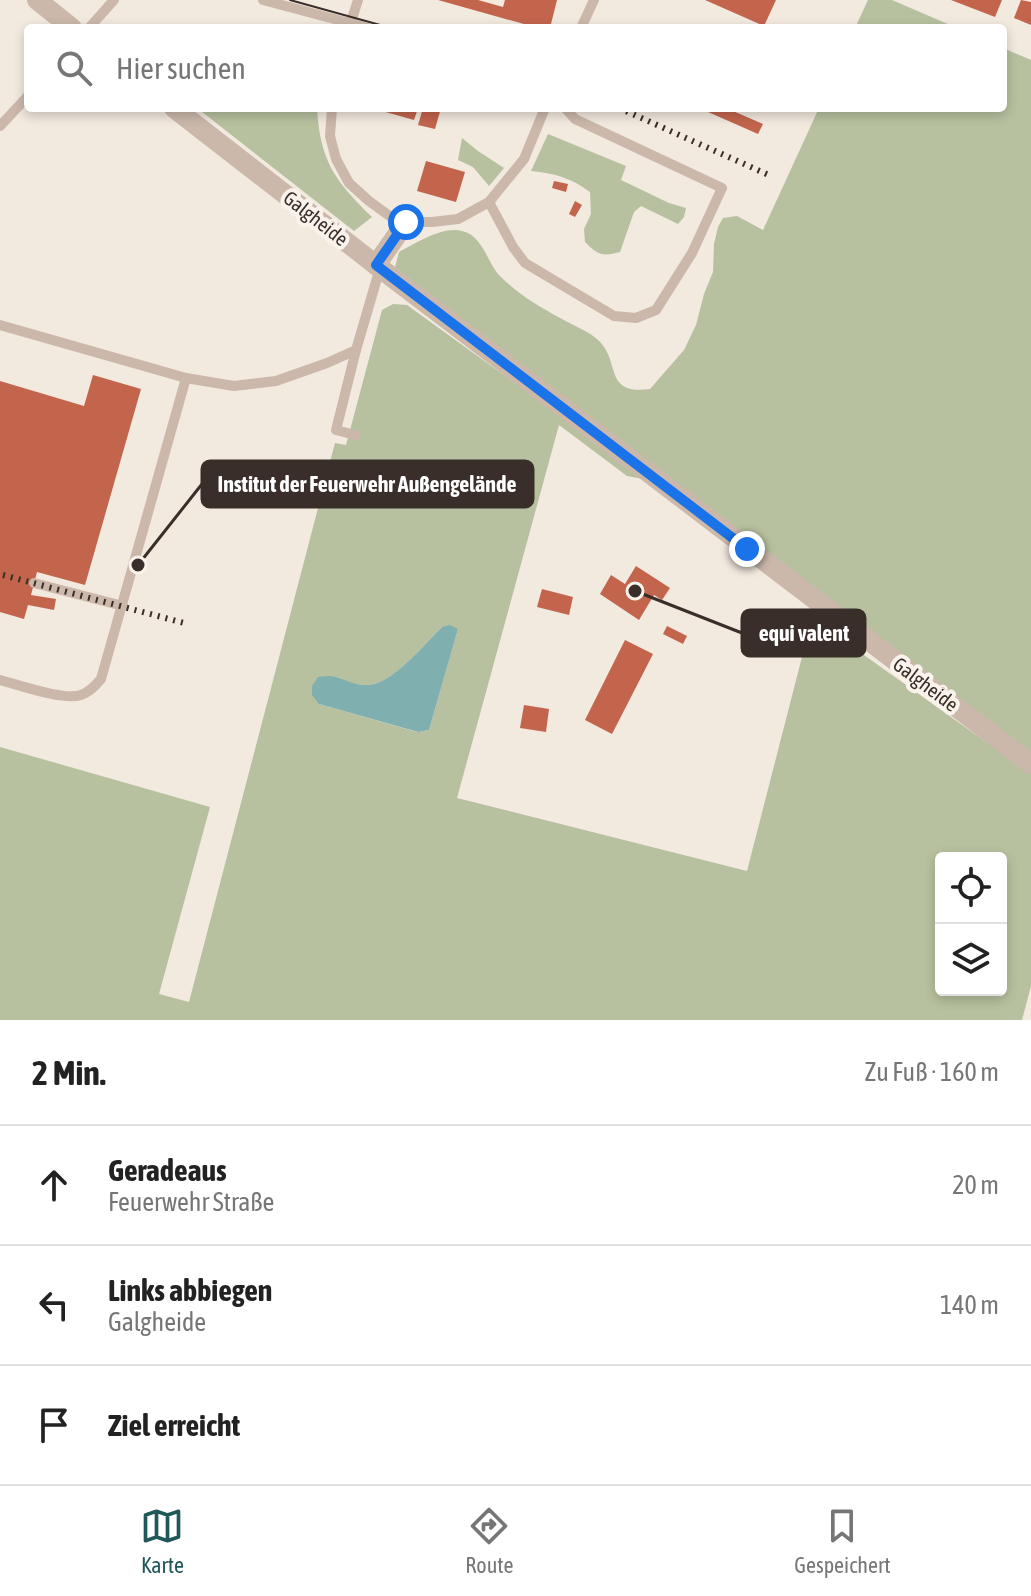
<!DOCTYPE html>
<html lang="de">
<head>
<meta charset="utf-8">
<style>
  :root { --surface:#fff; --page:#f2f2f2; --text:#222; --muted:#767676; --line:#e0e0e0; --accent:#205859 }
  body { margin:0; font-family:"Asap Condensed",sans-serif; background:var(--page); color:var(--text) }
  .controls { position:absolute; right:24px; bottom:24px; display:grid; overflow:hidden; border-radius:8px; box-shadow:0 4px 12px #0003 }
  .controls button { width:72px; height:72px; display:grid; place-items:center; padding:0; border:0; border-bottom:2px solid var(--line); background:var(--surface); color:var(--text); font:40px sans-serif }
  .stop { position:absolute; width:24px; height:24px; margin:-18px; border:6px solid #1a73e8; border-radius:50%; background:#fff }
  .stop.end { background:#1a73e8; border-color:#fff; box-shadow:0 2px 8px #0008 }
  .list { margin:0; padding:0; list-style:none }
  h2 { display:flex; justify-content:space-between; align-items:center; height:104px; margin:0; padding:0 32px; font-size:34px }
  h2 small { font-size:26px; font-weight:400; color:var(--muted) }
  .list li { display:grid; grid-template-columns:52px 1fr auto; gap:24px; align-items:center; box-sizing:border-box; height:120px; padding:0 32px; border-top:2px solid var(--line) }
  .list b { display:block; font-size:30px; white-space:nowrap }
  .list p { margin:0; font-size:26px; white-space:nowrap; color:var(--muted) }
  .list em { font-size:26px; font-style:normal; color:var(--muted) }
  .icon { flex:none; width:44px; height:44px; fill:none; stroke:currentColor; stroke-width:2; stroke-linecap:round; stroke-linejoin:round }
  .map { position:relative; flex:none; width:1031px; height:1020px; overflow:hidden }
  .search { position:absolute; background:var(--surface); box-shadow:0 4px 12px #0003; left:24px; right:24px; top:24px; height:88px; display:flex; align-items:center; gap:20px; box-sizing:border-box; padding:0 28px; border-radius:8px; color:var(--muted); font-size:30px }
  .sheet { height:464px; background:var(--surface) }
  nav { display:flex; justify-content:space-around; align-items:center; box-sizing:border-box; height:112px; border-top:2px solid var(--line); background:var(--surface); font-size:22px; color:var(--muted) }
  nav a { display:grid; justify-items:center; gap:4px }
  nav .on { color:var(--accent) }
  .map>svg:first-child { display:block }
  .green { fill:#b7c19f; fill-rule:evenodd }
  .water { fill:#7fafaf }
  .building { fill:#c3654d }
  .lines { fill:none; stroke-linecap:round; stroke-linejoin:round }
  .service { stroke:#cbb8ab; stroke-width:10 }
  .minor { stroke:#cbb8ab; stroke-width:20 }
  .tram { stroke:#392e2a; stroke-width:2 }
  .rail { stroke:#392e2a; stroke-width:6; stroke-dasharray:2 6; stroke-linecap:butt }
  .route { stroke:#1a73e8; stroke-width:10 }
  .labels { text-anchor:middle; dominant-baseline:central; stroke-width:8; stroke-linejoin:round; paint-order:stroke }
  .street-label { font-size:20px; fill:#392e2a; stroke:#faf3ec }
  .leader { fill:none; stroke:#392e2a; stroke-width:3 }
  .callout-dot { fill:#392e2a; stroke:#faf3ec; stroke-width:3 }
  .callout { fill:#392e2a; stroke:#392e2a; stroke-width:3 }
  .callout-label { font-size:22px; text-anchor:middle; font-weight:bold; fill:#fff }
</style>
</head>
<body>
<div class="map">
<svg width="1031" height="1020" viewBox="0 0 1031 1020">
  <rect width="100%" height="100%" fill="#f2e9df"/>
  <g class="green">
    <path d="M 868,0 L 892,0 L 957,28 L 855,28 Z"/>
    <path d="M 1003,48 L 1031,60 L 1031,756 L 655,469 L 395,267 L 399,252 C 416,243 443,226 462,231 C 484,236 487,264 501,277 C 518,294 541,308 562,319 C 574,326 589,331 599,341 C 621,362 603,395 650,389 L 684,350 L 696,325 L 704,294 L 713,272 L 714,244 L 718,227 L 723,218 L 737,216 L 763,230 L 819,108 L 1003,108 Z"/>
    <path d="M 197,108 L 317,108 C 320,161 335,181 372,217 L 354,231 Z"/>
    <path d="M 548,134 L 626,166 L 621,180 L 669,203 L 686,208 L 684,217 L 678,224 L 641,206 L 634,212 L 620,252 C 602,257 598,255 585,242 L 584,229 L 591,214 L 590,192 C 571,178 554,173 531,171 Z"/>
    <path d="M 462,138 L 478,151 L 504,168 L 489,186 L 473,167 L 458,160 Z"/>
    <path d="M 393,304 L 407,305 L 649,480 L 627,476 L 559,425 L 457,798 L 747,871 L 812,618 L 1031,774 L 1031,986 L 1022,1020 L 0,1020 L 0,747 L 210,807 L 159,994 L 189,1002 L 335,443 L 346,445 L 382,310 ZM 442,627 L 458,629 L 429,730 L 417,732 L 319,704 L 331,676 C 342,680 355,686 368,685 C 392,684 425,644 442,627 ZM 941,858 L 1001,858 L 1001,990 L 941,990 Z"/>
  </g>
  <path class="water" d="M 450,625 L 458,629 L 429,730 L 418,732 L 319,704 L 312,695 L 312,686 L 318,677 C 322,677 326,676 331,676 C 343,678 355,686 368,685 C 392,684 425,644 442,627 Z"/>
  <g class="building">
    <path d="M 438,0 L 478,0 L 503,7 L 505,0 L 557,0 L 550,28 L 538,28 Z"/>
    <path d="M 705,0 L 776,0 L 764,26 Z"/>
    <path d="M 951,0 L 1002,0 L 995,17 Z"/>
    <path d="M 1021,0 L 1031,2 L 1031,25 L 1014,18 Z"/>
    <path d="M 383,108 L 418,108 L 414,120 L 382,111 Z"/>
    <path d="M 423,108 L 441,108 L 435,129 L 418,125 Z"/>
    <path d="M 699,108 L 726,108 L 763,124 L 758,134 Z"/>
    <path d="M 426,161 L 465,172 L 456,202 L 417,191 Z"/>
    <path d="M 554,181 L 568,184 L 566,192 L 552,188 Z"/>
    <path d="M 575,201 L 582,205 L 575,217 L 569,214 Z"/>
    <path d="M 93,375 L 141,389 L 85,585 L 37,572 L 31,595 L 56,599 L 54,610 L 28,605 L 24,619 L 0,612 L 0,381 L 84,406 Z"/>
    <path d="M 636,566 L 670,588 L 662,600 L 654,595 L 639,620 L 600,594 L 611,575 L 625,584 Z"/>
    <path d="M 542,589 L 573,597 L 569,615 L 537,607 Z"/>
    <path d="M 667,626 L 687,636 L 683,644 L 663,634 Z"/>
    <path d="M 625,640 L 653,654 L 612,734 L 585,720 Z"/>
    <path d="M 524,705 L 549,709 L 546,732 L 520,728 Z"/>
  </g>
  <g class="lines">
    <g class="service">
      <path d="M 263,0 L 368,28"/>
      <path d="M 89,28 L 114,0"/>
      <path d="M 349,28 L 358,0"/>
      <path d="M 581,28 L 594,0"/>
      <path d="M 332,108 L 330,136 L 336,159 L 349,183 L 369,201 L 391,217 L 406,222 L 432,222 L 458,219 L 489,202 L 524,159 L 545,108"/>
      <path d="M 0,126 L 28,96"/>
      <path d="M 489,202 L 513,247 L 525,263 L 614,316 L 636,318 L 656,310 L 692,253 L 722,188 L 575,119 L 565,108"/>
      <path d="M 0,325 L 186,378 L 234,386 L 276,381 L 327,363 L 356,350 L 380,268"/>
      <path d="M 355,435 L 336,430 L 356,350"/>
      <path d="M 34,583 L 123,606"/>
      <path d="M 0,680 C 19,685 64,701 81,695 C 90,692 96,685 101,679 L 186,378"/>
    </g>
    <g class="minor">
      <path d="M 37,0 L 72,28"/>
      <path d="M 174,108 L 376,265 L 1031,764"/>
      <path d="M 376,265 L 406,222"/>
    </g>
    <path class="tram" d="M 290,0 L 391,28"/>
    <g class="rail">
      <path d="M 619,108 L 771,176"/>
      <path d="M 3,575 L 188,624"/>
    </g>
  </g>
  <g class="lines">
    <path class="route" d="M 406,222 L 376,265 L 747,549"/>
  </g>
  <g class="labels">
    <g class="street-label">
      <text transform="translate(316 218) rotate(38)">Galgheide</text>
      <text transform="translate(926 684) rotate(37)">Galgheide</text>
    </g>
  </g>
  <path class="leader" d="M138 565L202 484M635 591L742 633"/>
  <g class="callout-dot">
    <circle cx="138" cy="565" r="8"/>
    <circle cx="635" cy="591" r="8"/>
  </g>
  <g class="callout">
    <rect x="202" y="461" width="331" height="46" rx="8"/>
    <rect x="742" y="610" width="123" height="46" rx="8"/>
  </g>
  <g class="callout-label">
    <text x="367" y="492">Institut der Feuerwehr Außengelände</text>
    <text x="804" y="641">equi valent</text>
  </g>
</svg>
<div class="controls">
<button><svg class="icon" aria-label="locate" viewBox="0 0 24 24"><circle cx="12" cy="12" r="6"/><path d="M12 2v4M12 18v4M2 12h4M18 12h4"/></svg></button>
<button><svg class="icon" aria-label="layers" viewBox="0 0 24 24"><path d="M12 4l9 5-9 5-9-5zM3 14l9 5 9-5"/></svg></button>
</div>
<div class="stop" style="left:406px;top:222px"></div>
<div class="stop end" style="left:747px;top:549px"></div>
<div class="search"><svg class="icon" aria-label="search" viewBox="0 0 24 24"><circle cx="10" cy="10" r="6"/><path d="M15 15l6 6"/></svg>Hier suchen</div>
</div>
<section class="sheet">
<h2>2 Min.<small>Zu Fuß · 160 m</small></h2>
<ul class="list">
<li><svg class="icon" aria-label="ahead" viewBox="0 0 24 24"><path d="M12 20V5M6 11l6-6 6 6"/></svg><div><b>Geradeaus</b><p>Feuerwehr Straße</p></div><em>20 m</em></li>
<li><svg class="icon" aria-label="left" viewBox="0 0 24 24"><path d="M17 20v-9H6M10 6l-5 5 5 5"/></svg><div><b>Links abbiegen</b><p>Galgheide</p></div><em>140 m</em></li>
<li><svg class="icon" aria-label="arrive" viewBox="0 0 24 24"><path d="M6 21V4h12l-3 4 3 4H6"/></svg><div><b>Ziel erreicht</b></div></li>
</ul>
</section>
<nav>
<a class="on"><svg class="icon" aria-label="map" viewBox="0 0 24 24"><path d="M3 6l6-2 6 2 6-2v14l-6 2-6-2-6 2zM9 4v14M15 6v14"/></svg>Karte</a>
<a><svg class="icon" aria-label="directions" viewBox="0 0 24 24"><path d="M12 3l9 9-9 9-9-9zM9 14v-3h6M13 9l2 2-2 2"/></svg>Route</a>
<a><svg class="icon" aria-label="saved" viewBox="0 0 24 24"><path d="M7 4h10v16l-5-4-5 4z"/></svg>Gespeichert</a>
</nav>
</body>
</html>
